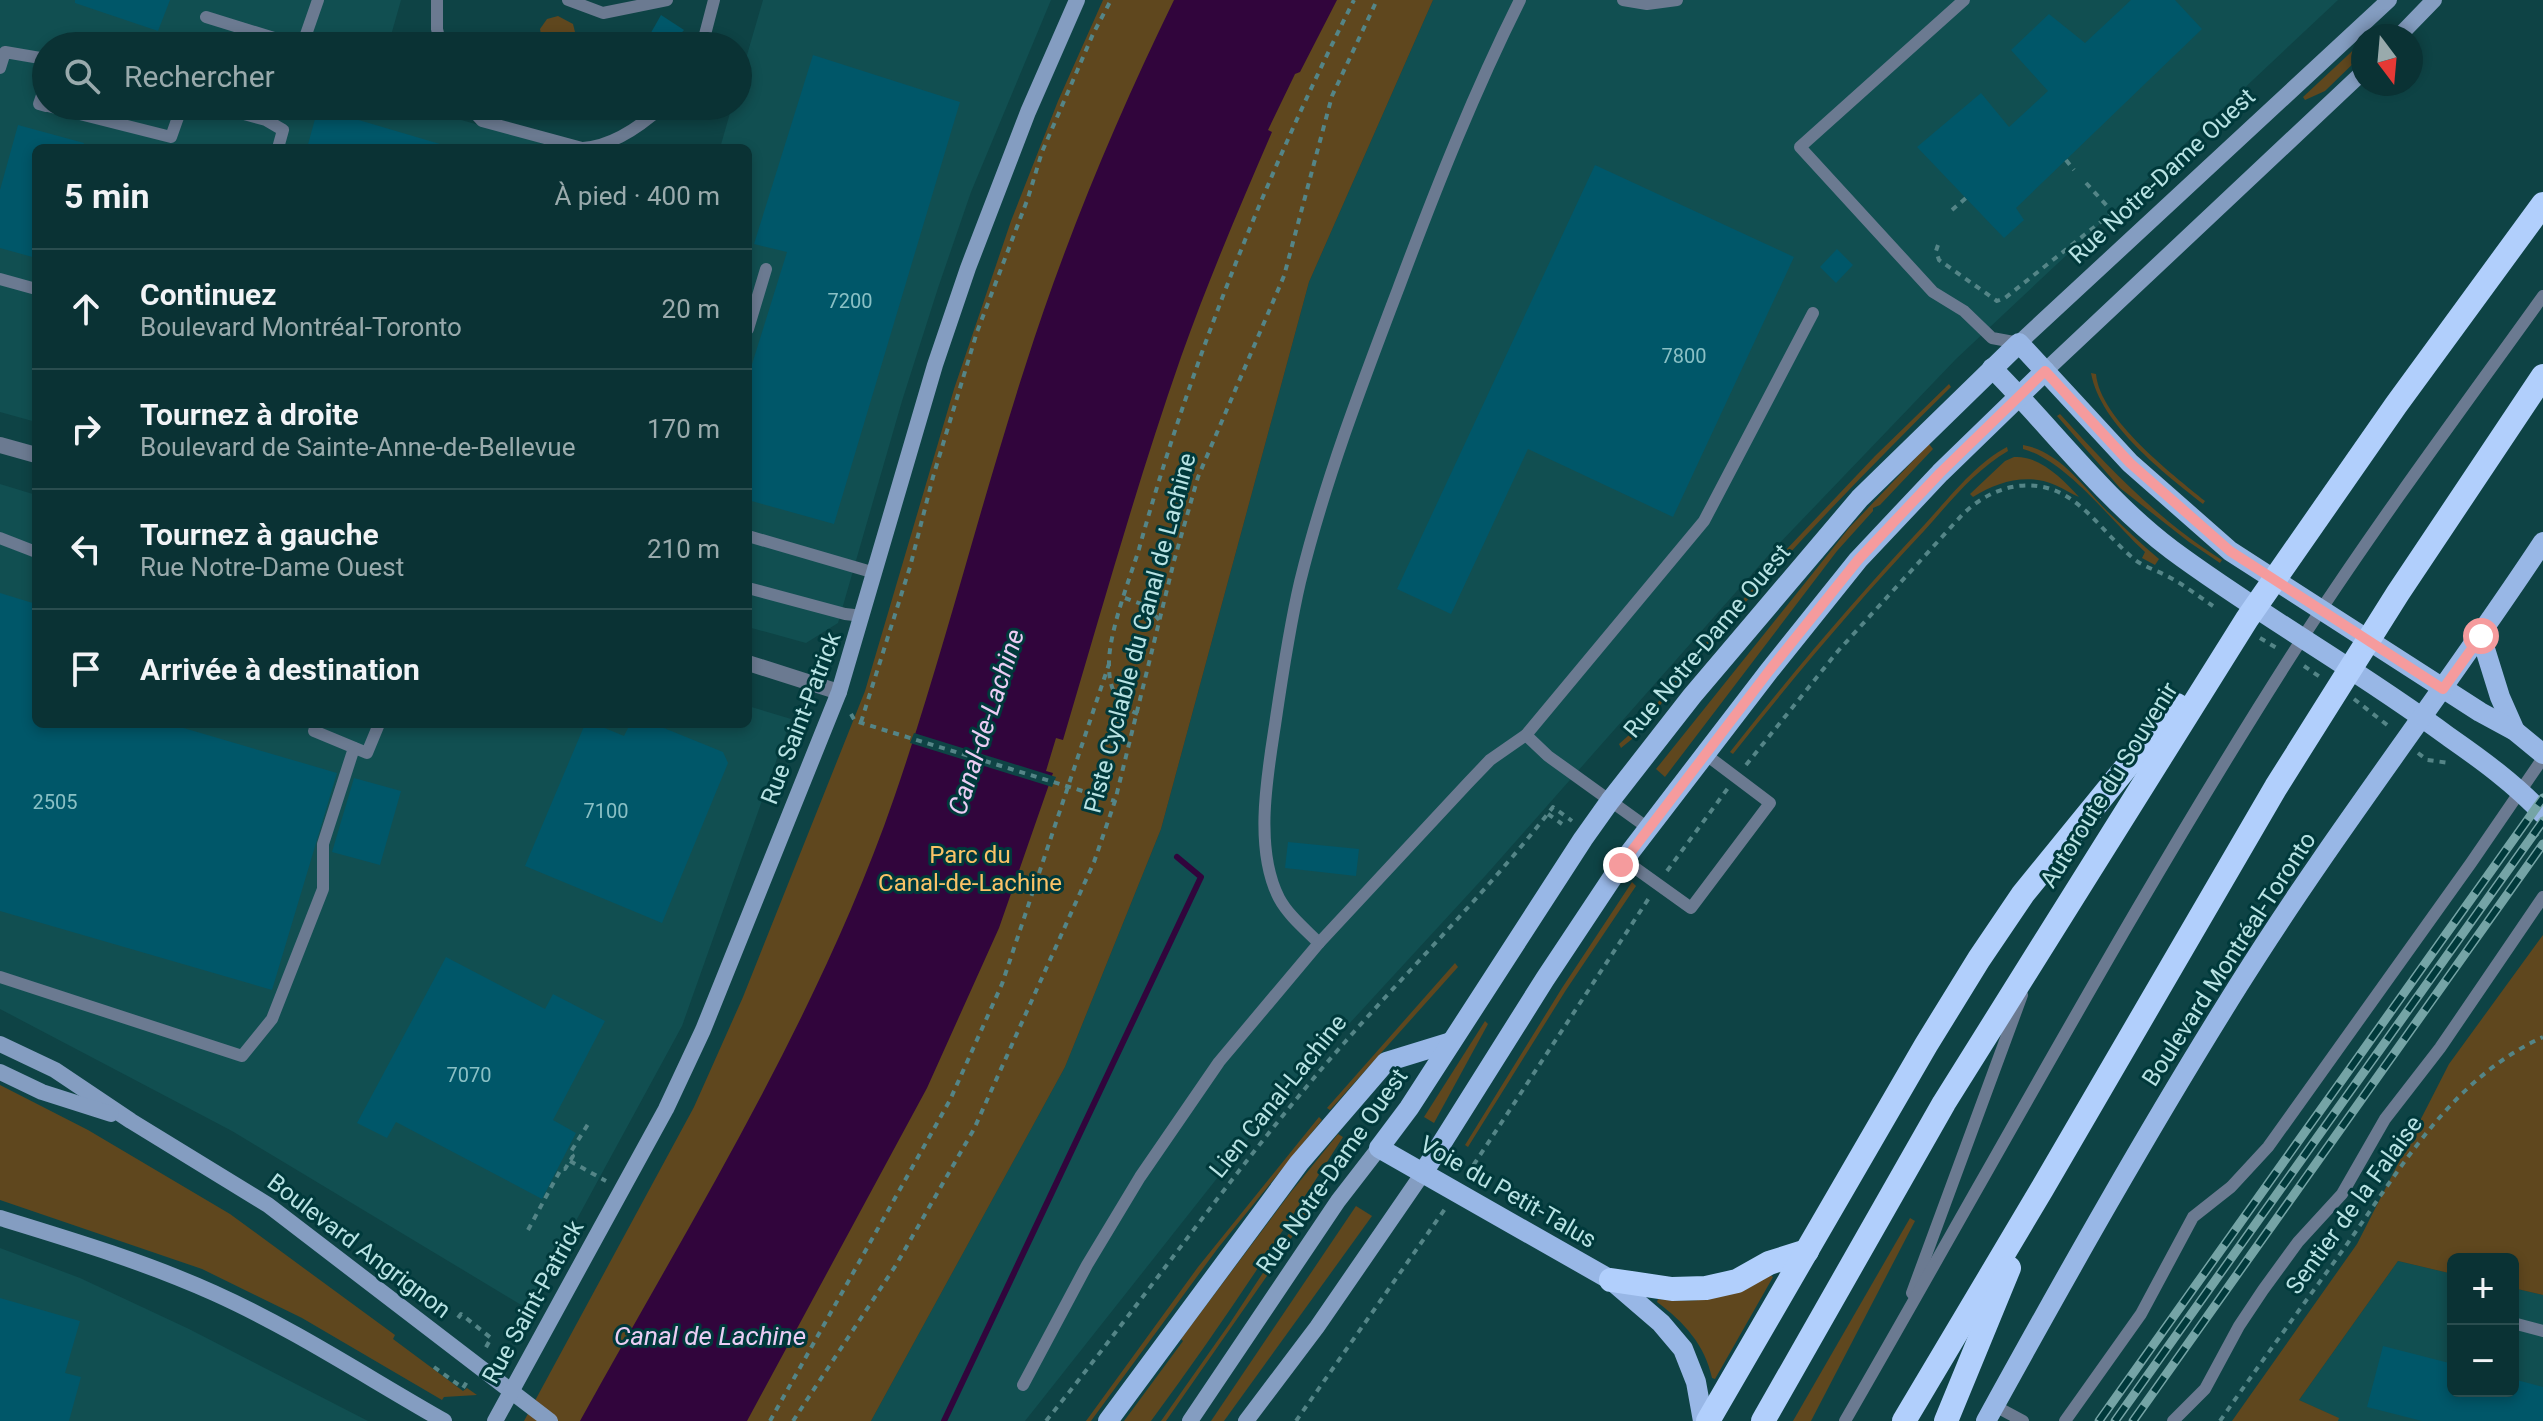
<!DOCTYPE html>
<html lang="fr">
<head>
<meta charset="utf-8">
<style>
  :root { --surface:#0a3234; --page:#183e40; --text:#f1f3f6; --muted:#99aaac; --line:#2a4d4f }
  body { margin:0; font-family:Roboto,sans-serif; background:var(--page); color:var(--text) }
  .controls { position:absolute; right:24px; bottom:24px; display:grid; overflow:hidden; border-radius:12px; box-shadow:0 4px 12px #0003 }
  .controls button { width:72px; height:72px; display:grid; place-items:center; padding:0; border:0; border-bottom:2px solid var(--line); background:var(--surface); color:var(--text); font:40px sans-serif }
  .compass { position:absolute; left:2351px; top:24px; width:72px; height:72px; border-radius:50%; background:var(--surface); box-shadow:0 4px 12px #0003; rotate:164deg }
  .stop { position:absolute; width:24px; height:24px; margin:-18px; border:6px solid #f59b9d; border-radius:50%; background:#fff }
  .stop.end { background:#f59b9d; border-color:#fff; box-shadow:0 2px 8px #0008 }
  .list { margin:0; padding:0; list-style:none }
  h2 { display:flex; justify-content:space-between; align-items:center; height:104px; margin:0; padding:0 32px; font-size:34px }
  h2 small { font-size:26px; font-weight:400; color:var(--muted) }
  .list li { display:grid; grid-template-columns:52px 1fr auto; gap:24px; align-items:center; box-sizing:border-box; height:120px; padding:0 32px; border-top:2px solid var(--line) }
  .list b { display:block; font-size:30px; white-space:nowrap }
  .list p { margin:0; font-size:26px; white-space:nowrap; color:var(--muted) }
  .list em { font-size:26px; font-style:normal; color:var(--muted) }
  .icon { flex:none; width:44px; height:44px; fill:none; stroke:currentColor; stroke-width:2; stroke-linecap:round; stroke-linejoin:round }
  .map { position:relative; flex:none; width:2543px; height:1421px; overflow:hidden }
  .search { position:absolute; background:var(--surface); box-shadow:0 4px 12px #0003; left:32px; top:32px; width:720px; height:88px; display:flex; align-items:center; gap:20px; box-sizing:border-box; padding:0 28px; border-radius:44px; color:var(--muted); font-size:30px }
  .panel { position:absolute; background:var(--surface); box-shadow:0 4px 12px #0003; left:32px; top:144px; width:720px; height:584px; border-radius:12px }
  .map>svg:first-child { display:block }
  .built { fill:#114f51 }
  .green { fill:#5f471e }
  .water { fill:#31053c }
  .pier { fill:#0e4345 }
  .lines { fill:none; stroke-linecap:round; stroke-linejoin:round }
  .stream { stroke:#31053c; stroke-width:6 }
  .building { fill:#005769 }
  .path { stroke:#548587; stroke-width:4; stroke-dasharray:6 6; stroke-linecap:butt }
  .service { stroke:#6b7a91; stroke-width:12 }
  .tertiary { stroke:#6b7a91; stroke-width:16 }
  .secondary { stroke:#849dc1; stroke-width:16 }
  .primary { stroke:#98b7e6; stroke-width:20 }
  .motorway { stroke:#b1cffc; stroke-width:24 }
  .rail-casing { stroke:#75a4a6; stroke-width:9 }
  .rail { stroke:#00393b; stroke-width:6; stroke-dasharray:18; stroke-linecap:butt }
  .route { stroke:#f59b9d; stroke-width:10 }
  .labels { text-anchor:middle; dominant-baseline:central; stroke-width:6; stroke-linejoin:round; paint-order:stroke }
  .number-label { font-size:20px; fill:#8ac0c5 }
  .street-label { font-size:24px; fill:#b8e3e4; stroke:#00393b }
  .park-label { font-size:24px; fill:#fac367; stroke:#00393b }
  .water-label { font-size:26px; font-style:italic; fill:#ebcdf4; stroke:#00393b }
</style>
</head>
<body>
<div class="map">
<svg width="2543" height="1421" viewBox="0 0 2543 1421">
  <rect width="100%" height="100%" fill="#0e4345"/>
  <g class="built">
    <path d="M 0,0 L 401,0 L 388,46 L 46,46 L 46,106 L 413,106 L 559,148 L 36,148 L 36,422 L 0,412 Z"/>
    <path d="M 763,0 L 1051,0 L 971,192 L 938,288 L 902,401 L 838,623 L 806,643 L 748,627 L 748,148 L 720,148 L 732,106 L 738,106 L 738,86 Z"/>
    <path d="M 1433,0 L 2338,0 L 1956,359 L 1774,549 L 1486,875 L 1279,1100 L 1025,1421 L 871,1421 L 1065,1067 L 1161,829 L 1309,282 Z"/>
    <path d="M 0,484 L 36,495 L 36,724 L 748,724 L 748,706 L 791,719 L 682,1026 L 528,1309 L 232,1131 L 0,1009 Z"/>
    <path d="M 0,1248 L 80,1278 L 189,1329 L 368,1421 L 0,1421 Z"/>
    <path d="M 2398,1261 L 2453,1274 L 2453,1391 L 2513,1391 L 2513,1288 L 2543,1295 L 2543,1421 L 2338,1421 L 2338,1418 L 2299,1400 Z"/>
  </g>
  <g class="green">
    <path d="M 1103,0 L 1433,0 L 1309,282 L 1161,829 L 1065,1067 L 871,1421 L 524,1421 L 694,1107 L 743,997 L 865,691 L 954,389 L 1011,221 L 1058,101 Z"/>
    <path d="M 558,16 L 573,24 L 576,36 L 572,46 L 543,46 L 540,29 L 547,19 Z"/>
    <path d="M 2363,41 L 2363,54 L 2325,91 L 2305,100 L 2303,97 Z"/>
    <path d="M 2091,373 L 2096,374 C 2100,419 2172,474 2205,501 L 2203,504 C 2164,473 2100,424 2091,373 Z"/>
    <path d="M 1949,384 L 1951,387 C 1840,496 1732,610 1637,735 L 1621,748 L 1619,744 L 1638,727 L 1714,633 L 1784,552 L 1875,456 Z"/>
    <path d="M 2060,414 C 2109,468 2159,521 2222,560 L 2220,563 L 2189,542 L 2120,488 L 2057,416 Z"/>
    <path d="M 1929,444 L 1933,449 L 1880,505 L 1873,508 L 1873,511 L 1837,551 L 1665,777 L 1656,769 L 1849,528 Z"/>
    <path d="M 2023,445 C 2059,451 2083,486 2107,511 C 2124,527 2141,544 2159,559 L 2155,565 L 2142,558 L 2145,552 C 2111,521 2067,461 2023,449 Z"/>
    <path d="M 2007,447 L 2008,451 C 1975,470 1949,503 1924,531 C 1857,602 1794,677 1733,754 L 1730,752 C 1792,673 1857,597 1926,523 C 1950,497 1975,464 2007,447 Z"/>
    <path d="M 2014,457 C 2039,455 2063,479 2079,497 C 2071,494 2063,488 2055,485 C 2028,473 1998,481 1973,497 L 1970,494 L 2005,461 Z"/>
    <path d="M 1632,882 L 1636,886 L 1566,990 L 1468,1147 L 1465,1145 L 1562,988 Z"/>
    <path d="M 2543,935 L 2543,1295 L 2513,1288 L 2513,1259 L 2453,1259 L 2453,1274 L 2398,1261 L 2299,1400 L 2339,1418 L 2338,1421 L 2232,1421 L 2357,1244 L 2449,1064 Z"/>
    <path d="M 1455,963 L 1458,967 L 1330,1110 L 1327,1108 Z"/>
    <path d="M 1485,1021 L 1488,1024 L 1434,1123 L 1424,1117 Z"/>
    <path d="M 0,1085 L 88,1130 L 230,1214 L 395,1335 L 393,1339 L 463,1391 L 467,1388 L 477,1395 L 444,1397 L 442,1400 L 302,1318 L 202,1269 L 0,1200 Z"/>
    <path d="M 1319,1117 L 1322,1120 L 1218,1248 L 1091,1421 L 1086,1421 L 1198,1267 Z"/>
    <path d="M 1338,1134 L 1343,1137 C 1282,1233 1219,1329 1151,1421 L 1124,1421 L 1183,1341 L 1181,1339 L 1291,1192 Z"/>
    <path d="M 1326,1177 L 1329,1179 L 1269,1273 L 1166,1421 L 1161,1421 L 1230,1323 Z"/>
    <path d="M 1356,1206 L 1372,1216 L 1224,1421 L 1211,1421 Z"/>
    <path d="M 1910,1218 L 1915,1221 L 1811,1421 L 1793,1421 Z"/>
    <path d="M 1770,1275 L 1773,1277 L 1715,1379 L 1712,1378 C 1705,1345 1684,1322 1657,1302 L 1658,1299 C 1705,1304 1729,1297 1770,1275 Z"/>
  </g>
  <path class="water" d="M 1174,0 L 1337,0 L 1300,72 L 1295,74 L 1268,130 L 1272,132 C 1240,206 1208,281 1181,357 C 1137,483 1101,612 1063,740 L 1056,738 L 1046,771 L 1053,773 L 999,928 L 927,1088 L 747,1421 L 580,1421 C 692,1218 818,1018 894,798 C 943,656 979,509 1025,367 C 1065,241 1116,119 1174,0 Z"/>
  <path class="pier" d="M 914,733 L 1056,777 L 1052,787 L 910,743 Z"/>
  <g class="lines">
    <path class="stream" d="M 944,1421 L 1201,877 L 1177,857"/>
  </g>
  <g class="building">
    <path d="M 75,0 L 170,0 L 158,31 L 75,3 Z"/>
    <path d="M 2131,0 L 2175,0 L 2202,29 L 2016,208 L 2024,220 L 2004,238 L 1917,147 L 1981,93 L 2009,127 L 2048,91 L 2011,50 L 2049,14 L 2085,43 Z"/>
    <path d="M 661,15 L 684,30 L 670,46 L 658,46 L 648,38 Z"/>
    <path d="M 813,55 L 960,102 L 834,524 L 748,500 L 748,377 L 787,252 L 754,244 Z"/>
    <path d="M 318,108 L 440,144 L 440,148 L 307,148 Z"/>
    <path d="M 18,125 L 84,143 L 83,148 L 36,148 L 36,258 L 0,248 L 0,190 Z"/>
    <path d="M 1595,165 L 1794,257 L 1673,517 L 1528,449 L 1451,614 L 1397,589 Z"/>
    <path d="M 1837,249 L 1853,265 L 1836,283 L 1820,267 Z"/>
    <path d="M 0,593 L 36,604 L 36,724 L 170,724 L 337,773 L 272,990 L 0,911 Z"/>
    <path d="M 585,724 L 595,724 L 624,736 L 630,724 L 654,724 L 723,752 L 728,763 L 662,923 L 525,866 Z"/>
    <path d="M 354,778 L 401,791 L 380,865 L 332,852 Z"/>
    <path d="M 1288,842 L 1359,849 L 1356,876 L 1285,868 Z"/>
    <path d="M 446,957 L 545,1009 L 553,994 L 605,1021 L 553,1120 L 576,1133 L 542,1199 L 396,1122 L 387,1138 L 357,1123 Z"/>
    <path d="M 0,1298 L 80,1321 L 65,1373 L 81,1377 L 69,1421 L 0,1421 Z"/>
    <path d="M 2383,1346 L 2453,1364 L 2453,1391 L 2513,1391 L 2513,1379 L 2543,1387 L 2543,1421 L 2422,1421 L 2367,1407 Z"/>
  </g>
  <g class="lines">
    <g class="path">
      <path d="M 2066,160 L 2074,170"/>
      <path d="M 2086,183 L 2120,220"/>
      <path d="M 1952,210 L 1966,198"/>
      <path d="M 1938,245 L 1936,251 L 1939,260 L 1997,301 L 2005,298 L 2112,213"/>
      <path d="M 1125,598 L 1147,606 L 1160,621"/>
      <path d="M 2260,638 L 2280,650"/>
      <path d="M 2304,666 L 2320,677"/>
      <path d="M 2354,699 L 2391,728"/>
      <path d="M 851,714 L 855,721 L 1115,801"/>
      <path d="M 1138,714 C 1117,706 1109,688 1109,666 C 1108,634 1129,581 1139,549 C 1191,362 1267,173 1354,0"/>
      <path d="M 861,722 L 910,567 L 933,477 L 977,332 L 1028,198 L 1042,152 L 1093,34 L 1111,0"/>
      <path d="M 2418,753 L 2427,760 L 2450,763"/>
      <path d="M 1746,765 L 1838,651 L 1962,515 C 1992,485 2036,474 2072,500 C 2095,516 2112,541 2134,559 C 2144,567 2156,570 2167,576 C 2183,584 2198,596 2213,606"/>
      <path d="M 1548,814 L 1562,824"/>
      <path d="M 2534,832 L 2543,842"/>
      <path d="M 1667,871 L 1728,788"/>
      <path d="M 570,1161 L 606,1181"/>
      <path d="M 1467,1175 L 1651,895"/>
      <path d="M 528,1230 L 561,1169 L 565,1169 L 573,1156 L 570,1153 L 590,1121"/>
      <path d="M 458,1318 L 461,1314 L 491,1338 L 484,1351"/>
      <path d="M 434,1367 L 463,1388 L 468,1380"/>
      <path d="M 770,1421 L 950,1100 L 1002,984 L 1109,664"/>
      <path d="M 793,1421 L 896,1265 L 974,1129 L 1094,862 L 1115,801 L 1174,561 L 1198,477 L 1284,276 L 1332,96 L 1377,0"/>
      <path d="M 1046,1421 C 1135,1311 1217,1194 1308,1085 C 1387,990 1477,905 1553,807 L 1572,821"/>
      <path d="M 1296,1421 L 1447,1206"/>
      <path d="M 2220,1421 C 2261,1362 2303,1305 2345,1247 C 2401,1168 2451,1079 2543,1037"/>
    </g>
    <g class="service">
      <path d="M 437,0 L 437,29 L 441,46"/>
      <path d="M 568,0 L 603,13 L 667,0"/>
      <path d="M 1623,0 L 1647,4 L 1677,0"/>
      <path d="M 1964,0 L 1800,147 L 1933,292 L 1964,311 L 1992,338 L 2019,343"/>
      <path d="M 206,17 L 300,46"/>
      <path d="M 302,46 L 318,0"/>
      <path d="M 702,46 L 714,0"/>
      <path d="M 0,68 L 5,52 L 46,59"/>
      <path d="M 46,84 L 39,104 L 46,106"/>
      <path d="M 48,106 L 171,137 L 182,106"/>
      <path d="M 215,106 L 266,120 L 283,130 L 278,148"/>
      <path d="M 468,106 L 482,121 L 582,148"/>
      <path d="M 583,148 C 613,146 641,126 663,106"/>
      <path d="M 0,279 L 36,289"/>
      <path d="M 748,329 L 766,269"/>
      <path d="M 748,536 L 875,573"/>
      <path d="M 0,538 L 36,552"/>
      <path d="M 748,588 L 845,614 L 863,616"/>
      <path d="M 317,724 L 314,731 L 367,753 L 379,724"/>
      <path d="M 1648,828 L 1548,756 L 1526,735 L 1704,521 L 1813,313"/>
      <path d="M 1624,860 L 1691,908 L 1770,803 L 1705,754"/>
      <path d="M 1319,943 C 1305,929 1288,915 1279,898 C 1254,849 1267,777 1275,725 C 1282,677 1289,629 1300,582 C 1325,480 1363,381 1400,284 C 1436,188 1474,92 1520,0"/>
      <path d="M 0,977 L 242,1056 L 272,1019 L 323,889 L 323,844 L 354,748"/>
      <path d="M 1912,1293 L 2022,995"/>
      <path d="M 2513,1323 L 2543,1331"/>
      <path d="M 1023,1385 L 1087,1265 L 1140,1177 L 1219,1062 L 1319,943 L 1468,783 L 1490,760 L 1526,735"/>
      <path d="M 1995,1406 L 2023,1421"/>
      <path d="M 1845,1421 C 1998,1156 2143,885 2309,628 C 2383,515 2464,406 2543,296"/>
      <path d="M 2065,1421 L 2141,1314 L 2193,1217 L 2231,1187 L 2268,1147 L 2471,863 L 2543,758"/>
      <path d="M 2173,1421 L 2205,1389 L 2239,1326 L 2263,1290 L 2298,1242 L 2342,1194 L 2385,1119 L 2440,1048 L 2543,897"/>
    </g>
    <g class="tertiary">
      <path d="M 0,445 L 36,455"/>
      <path d="M 748,663 L 839,692"/>
    </g>
    <g class="secondary">
      <path d="M 2399,36 L 2434,0"/>
      <path d="M 2019,343 L 2389,0"/>
      <path d="M 2045,371 L 2363,72"/>
      <path d="M 0,1044 L 55,1070 L 131,1121 L 268,1205 L 550,1421"/>
      <path d="M 0,1072 L 42,1092 L 111,1114"/>
      <path d="M 0,1218 C 72,1240 145,1262 214,1293 C 294,1329 368,1378 444,1421"/>
      <path d="M 495,1421 L 666,1109 L 703,1030 L 839,692 L 935,365 L 968,268 L 1028,112 L 1077,0"/>
      <path d="M 1190,1421 L 1338,1201 L 1379,1148"/>
      <path d="M 1246,1421 L 1317,1327 L 1423,1173"/>
    </g>
    <g class="primary">
      <path d="M 1992,368 C 2052,428 2104,499 2172,550 C 2261,616 2359,670 2449,737 C 2482,760 2515,784 2543,814"/>
      <path d="M 2481,636 L 2500,697 L 2515,731"/>
      <path d="M 1423,1173 L 1545,979 L 1624,860 L 1769,671 L 1858,560 L 1940,473 L 2045,371"/>
      <path d="M 1108,1421 L 1299,1163 L 1386,1062 L 1451,1042"/>
      <path d="M 1703,1421 L 1696,1382 L 1683,1349 L 1661,1323 L 1611,1280 L 1379,1148 L 1409,1108 L 1583,839 L 1610,801 L 1692,696 L 1860,498 L 2019,343 L 2130,463 L 2230,551 L 2480,712 L 2515,731 L 2543,754"/>
      <path d="M 1986,1421 C 2067,1274 2149,1128 2238,986 C 2333,834 2444,692 2543,542"/>
    </g>
    <g class="motorway">
      <path d="M 1611,1280 L 1672,1289 L 1706,1288 L 1737,1281 L 1769,1263 L 1807,1251"/>
      <path d="M 1708,1421 L 1926,1045 L 1979,959 L 2023,894 L 2177,705"/>
      <path d="M 1763,1421 L 1944,1103 L 2247,619 L 2396,405 L 2543,204"/>
      <path d="M 1904,1421 L 2042,1189 L 2276,787 L 2398,593 L 2543,376"/>
      <path d="M 1946,1421 L 2009,1268"/>
    </g>
    <defs>
      <g id="rail">
        <path d="M 2099,1421 L 2543,798"/>
        <path d="M 2115,1421 L 2543,821"/>
        <path d="M 2133,1421 L 2543,844"/>
      </g>
    </defs>
    <use href="#rail" class="rail-casing"/>
    <use href="#rail" class="rail"/>
  </g>
  <g class="lines">
    <path class="route" d="M 1621,865 L 1769,671 L 1858,560 L 1940,473 L 2045,371 L 2130,463 L 2230,551 L 2443,689 L 2481,636"/>
  </g>
  <g class="labels">
    <g class="number-label">
      <text x="850" y="301">7200</text>
      <text x="1684" y="356">7800</text>
      <text x="55" y="802">2505</text>
      <text x="606" y="811">7100</text>
      <text x="469" y="1075">7070</text>
    </g>
    <g class="street-label">
      <text transform="translate(2162 176) rotate(-43)">Rue Notre-Dame Ouest</text>
      <text transform="translate(1140 633) rotate(-75)">Piste Cyclable du Canal de Lachine</text>
      <text transform="translate(1707 641) rotate(-50)">Rue Notre-Dame Ouest</text>
      <text transform="translate(801 718) rotate(-69)">Rue Saint-Patrick</text>
      <text transform="translate(2109 785) rotate(-58)">Autoroute du Souvenir</text>
      <text transform="translate(2229 959) rotate(-57)">Boulevard Montréal-Toronto</text>
      <text transform="translate(1278 1096) rotate(-51)">Lien Canal-Lachine</text>
      <text transform="translate(1332 1171) rotate(-55)">Rue Notre-Dame Ouest</text>
      <text transform="translate(1508 1192) rotate(30)">Voie du Petit-Talus</text>
      <text transform="translate(2354 1205) rotate(-54)">Sentier de la Falaise</text>
      <text transform="translate(359 1246) rotate(37)">Boulevard Angrignon</text>
      <text transform="translate(533 1302) rotate(-61)">Rue Saint-Patrick</text>
    </g>
    <g class="park-label">
      <text x="970" y="855">Parc du<tspan x="970" dy="28">Canal-de-Lachine</tspan></text>
    </g>
    <g class="water-label">
      <text transform="translate(986 722) rotate(-72)">Canal-de-Lachine</text>
      <text x="710" y="1336">Canal de Lachine</text>
    </g>
  </g>
</svg>
<div class="controls">
<button>+</button>
<button>−</button>
</div>
<svg class="compass" viewBox="-18 -18 36 36"><path d="M0-13l5 13h-10z" fill="#e53935"/><path d="M0 13l5-13h-10z" fill="#99aaac"/></svg>
<div class="stop" style="left:2481px;top:636px"></div>
<div class="stop end" style="left:1621px;top:865px"></div>
<div class="search"><svg class="icon" aria-label="search" viewBox="0 0 24 24"><circle cx="10" cy="10" r="6"/><path d="M15 15l6 6"/></svg>Rechercher</div>
<section class="panel">
<h2>5 min<small>À pied · 400 m</small></h2>
<ul class="list">
<li><svg class="icon" aria-label="ahead" viewBox="0 0 24 24"><path d="M12 20V5M6 11l6-6 6 6"/></svg><div><b>Continuez</b><p>Boulevard Montréal-Toronto</p></div><em>20 m</em></li>
<li><svg class="icon" aria-label="right" viewBox="0 0 24 24"><path d="M7 20v-9h11M14 6l5 5-5 5"/></svg><div><b>Tournez à droite</b><p>Boulevard de Sainte-Anne-de-Bellevue</p></div><em>170 m</em></li>
<li><svg class="icon" aria-label="left" viewBox="0 0 24 24"><path d="M17 20v-9H6M10 6l-5 5 5 5"/></svg><div><b>Tournez à gauche</b><p>Rue Notre-Dame Ouest</p></div><em>210 m</em></li>
<li><svg class="icon" aria-label="arrive" viewBox="0 0 24 24"><path d="M6 21V4h12l-3 4 3 4H6"/></svg><div><b>Arrivée à destination</b></div></li>
</ul>
</section>
</div>
</body>
</html>
